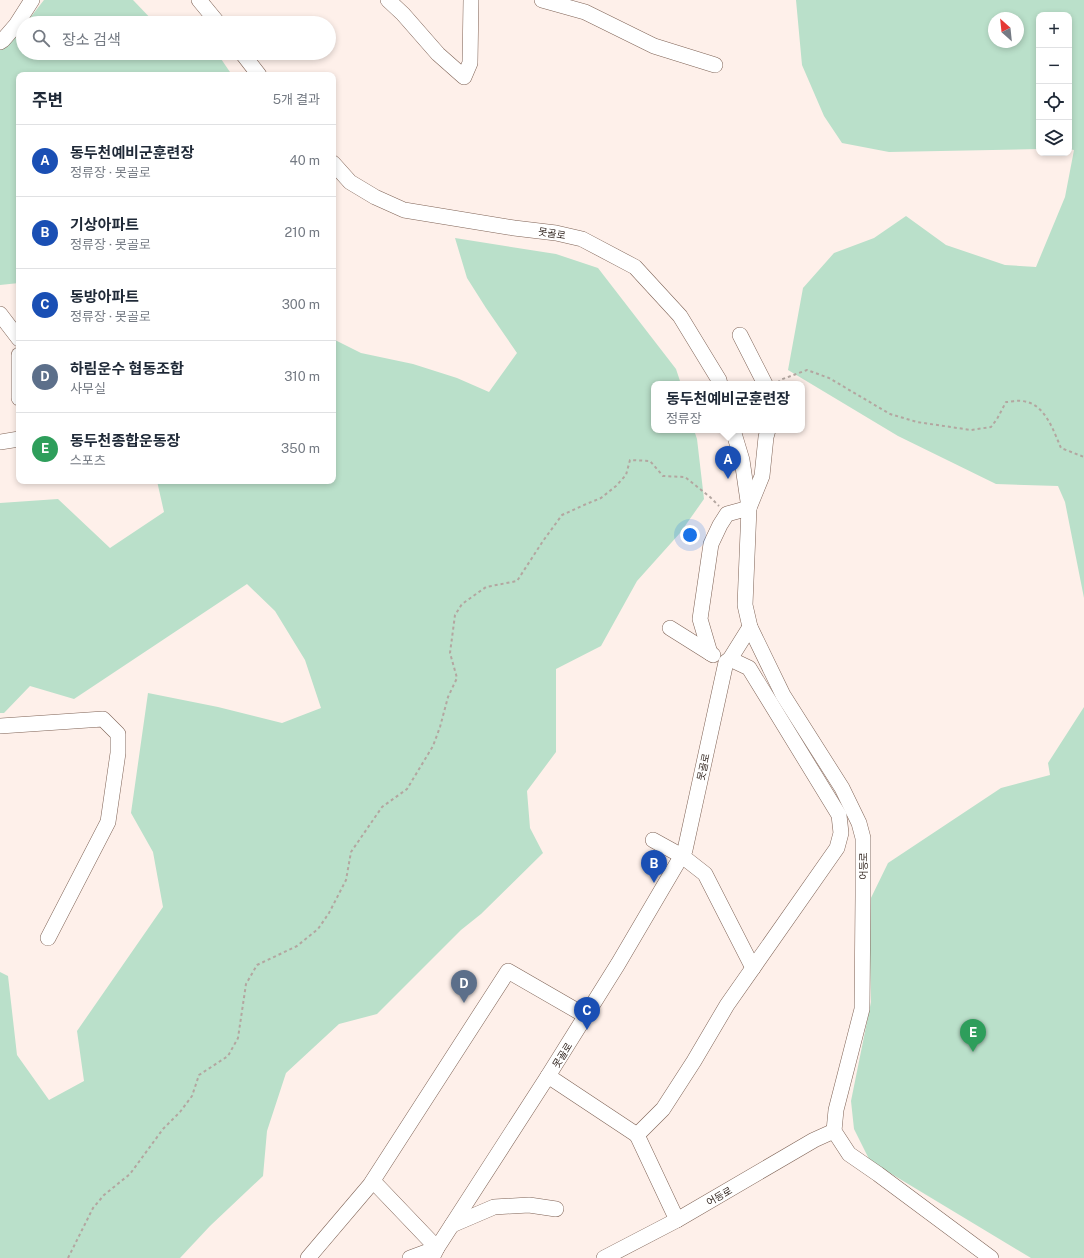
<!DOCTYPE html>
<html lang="ko">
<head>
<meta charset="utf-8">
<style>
  :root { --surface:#fff; --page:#f6f6f7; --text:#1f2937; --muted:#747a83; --line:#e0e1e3; --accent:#0b8043 }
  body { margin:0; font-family:"Public Sans","Noto Sans KR",sans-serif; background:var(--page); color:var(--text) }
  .controls { position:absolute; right:12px; top:12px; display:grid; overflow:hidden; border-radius:8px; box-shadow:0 2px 6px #0003 }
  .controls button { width:36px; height:36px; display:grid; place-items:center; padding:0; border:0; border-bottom:1px solid var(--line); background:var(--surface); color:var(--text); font:20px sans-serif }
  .compass { position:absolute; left:988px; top:12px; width:36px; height:36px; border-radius:50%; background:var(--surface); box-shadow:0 2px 6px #0003; rotate:333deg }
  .you { position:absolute; left:690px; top:535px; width:14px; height:14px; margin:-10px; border:3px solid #fff; border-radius:50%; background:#1a73e8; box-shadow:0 0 0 6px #1a73e833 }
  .badge { display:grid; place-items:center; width:26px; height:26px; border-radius:50%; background:var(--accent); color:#fff; font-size:13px; font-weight:700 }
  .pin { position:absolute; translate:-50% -33px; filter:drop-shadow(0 1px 2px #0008) }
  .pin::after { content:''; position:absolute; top:21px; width:14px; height:12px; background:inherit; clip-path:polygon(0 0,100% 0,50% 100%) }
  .popup { position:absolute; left:651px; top:381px; width:154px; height:52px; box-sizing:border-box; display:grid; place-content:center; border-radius:8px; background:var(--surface); filter:drop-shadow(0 1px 3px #0005); font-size:13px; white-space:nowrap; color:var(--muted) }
  .popup b { font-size:15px; color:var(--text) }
  .popup::after { content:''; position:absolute; left:50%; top:100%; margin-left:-8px; border:8px solid transparent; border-top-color:var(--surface) }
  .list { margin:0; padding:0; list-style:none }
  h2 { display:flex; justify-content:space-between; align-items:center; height:52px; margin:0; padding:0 16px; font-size:17px }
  h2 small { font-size:13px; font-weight:400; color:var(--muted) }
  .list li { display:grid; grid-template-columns:26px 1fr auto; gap:12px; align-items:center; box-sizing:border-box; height:72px; padding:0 16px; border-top:1px solid var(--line) }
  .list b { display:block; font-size:15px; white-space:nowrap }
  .list p { margin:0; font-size:13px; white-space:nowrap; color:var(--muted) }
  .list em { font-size:13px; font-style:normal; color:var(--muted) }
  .icon { flex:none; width:22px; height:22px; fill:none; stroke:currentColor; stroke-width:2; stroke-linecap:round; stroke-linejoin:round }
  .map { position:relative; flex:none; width:1084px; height:1258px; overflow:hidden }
  .search { position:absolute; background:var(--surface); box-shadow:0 2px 6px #0003; left:16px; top:16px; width:320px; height:44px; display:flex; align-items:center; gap:10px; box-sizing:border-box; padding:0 14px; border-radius:22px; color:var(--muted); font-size:15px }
  .panel { position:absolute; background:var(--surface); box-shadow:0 2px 6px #0003; left:16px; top:72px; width:320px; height:412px; border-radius:8px }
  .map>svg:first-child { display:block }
  .green { fill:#bae0ca; fill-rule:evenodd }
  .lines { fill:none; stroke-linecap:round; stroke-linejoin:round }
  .minor-casing { stroke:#7f6356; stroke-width:16 }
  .path { stroke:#b3a6a0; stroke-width:2; stroke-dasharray:3 3; stroke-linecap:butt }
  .minor { stroke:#fff; stroke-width:15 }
  .labels { text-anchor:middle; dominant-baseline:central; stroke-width:3.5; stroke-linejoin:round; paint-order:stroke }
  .street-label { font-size:10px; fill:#322620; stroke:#fff }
</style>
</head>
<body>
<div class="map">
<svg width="1084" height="1258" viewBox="0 0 1084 1258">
  <rect width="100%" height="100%" fill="#fef0ea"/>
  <g class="green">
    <path d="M 44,0 L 133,0 L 155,23 L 26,23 Z"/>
    <path d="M 796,0 L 1084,0 L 1084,598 L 1065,502 L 1058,486 L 996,484 L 898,436 L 788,370 L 803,288 L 834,253 L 874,238 L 906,216 L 946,245 L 1005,265 L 1036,267 L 1065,197 L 1074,150 L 1069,149 L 1069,15 L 1039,15 L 1039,149 L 889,152 L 842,143 L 824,116 L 802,65 ZM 994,18 L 1018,18 L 1018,42 L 994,42 Z"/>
    <path d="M 23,27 L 23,53 L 217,53 L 232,75 L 19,75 L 19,283 L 0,285 L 0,42 Z"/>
    <path d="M 455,238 L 556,254 L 598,268 L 676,369 L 681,384 L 654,384 L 654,430 L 694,430 L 697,439 L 704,499 L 680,533 L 637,581 L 601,646 L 556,669 L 556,752 L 527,791 L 530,828 L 543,853 L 481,914 L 461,930 L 377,1014 L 339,1024 L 286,1073 L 267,1131 L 263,1176 L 210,1226 L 180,1258 L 0,1258 L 0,972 L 8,976 L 17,1055 L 49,1100 L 84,1081 L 77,1031 L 163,907 L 153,852 L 131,813 L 148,693 L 218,707 L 282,723 L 321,708 L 305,660 L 275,611 L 247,584 L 74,699 L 30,686 L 4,713 L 0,713 L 0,503 L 58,499 L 110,548 L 164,512 L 157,481 L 333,481 L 333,339 L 361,353 L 413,364 L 457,378 L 489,392 L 517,353 L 486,308 L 467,278 Z"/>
    <path d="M 1084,707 L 1084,1258 L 1031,1258 L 870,1161 L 854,1129 L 851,1101 L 871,1002 L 869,902 L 888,863 L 1001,788 L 1050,775 L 1048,763 Z"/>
  </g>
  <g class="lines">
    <defs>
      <g id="minor">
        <path d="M 199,0 L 218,23"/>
        <path d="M 388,0 L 403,14 L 438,54 L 464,77 L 470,63 L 471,0"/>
        <path d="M 542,0 L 585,12 L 654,46 L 715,65"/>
        <path d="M 0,42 L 3,40 L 16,25 L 32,0"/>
        <path d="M 242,53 L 259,75"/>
        <path d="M 333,163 L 350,182 L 375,197 L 404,210 L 514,228 L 556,233 L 582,239 L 635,267 L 680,316 L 719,380 L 720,384"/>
        <path d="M 0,314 L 19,339"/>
        <path d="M 740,335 L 765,384"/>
        <path d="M 19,355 L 19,398"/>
        <path d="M 733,430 L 742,460 L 749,508 L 745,605 L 750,627 L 783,695 L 842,788 L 859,823 L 863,838 L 863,896 L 862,1009 L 836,1110 L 834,1131 L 849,1154 L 878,1174 L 991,1258"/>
        <path d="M 0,442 L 19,439"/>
        <path d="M 670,628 L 713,655"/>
        <path d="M 710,653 L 700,619 L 711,544 L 720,525 L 727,514 L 749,508 L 762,476 L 766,437 L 768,430"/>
        <path d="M 0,726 L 103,719 L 118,734 L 118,753 L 108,822 L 48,938"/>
        <path d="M 653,840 L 682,856 L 705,874 L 753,968"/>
        <path d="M 548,1076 L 637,1135"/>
        <path d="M 637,1135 L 663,1109 L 694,1061 L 727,1005 L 837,848 L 841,833 L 839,815 L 749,668 L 730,659"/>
        <path d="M 637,1135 L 677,1220"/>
        <path d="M 373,1181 L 437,1248 L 410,1258"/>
        <path d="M 452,1225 L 494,1207 L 529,1205 L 556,1209"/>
        <path d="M 308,1258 L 370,1185 L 508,971 L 586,1016"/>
        <path d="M 432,1258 L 437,1248 L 548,1076 L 618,964 L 685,850 L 726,662 L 730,659 L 750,627"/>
        <path d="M 604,1258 L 677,1220 L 814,1140 L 834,1131"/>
      </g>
    </defs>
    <use href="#minor" class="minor-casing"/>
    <g class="path">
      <path d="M 778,383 L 780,380 L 807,370 L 829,378 L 890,414 L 917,422 L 971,430 L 991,427 L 997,419 L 1006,402 C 1011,402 1017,400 1022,401 C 1045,403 1053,430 1061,448 L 1084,457"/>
      <path d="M 68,1258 L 93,1208 L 104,1195 L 130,1174 L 163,1129 L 180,1112 L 192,1096 L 199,1075 L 228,1056 L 238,1038 L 246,984 L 257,965 L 297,946 L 318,929 L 329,913 L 346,880 L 351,852 L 382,807 L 407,789 L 433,746 L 440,727 L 448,697 L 457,678 L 450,653 L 455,615 L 462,604 L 486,587 L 517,581 L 543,541 L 562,515 L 584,505 L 601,498 L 616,486 L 626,475 L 630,460 L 650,461 L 663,476 L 685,477 L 710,497 L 719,506"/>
    </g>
    <use href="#minor" class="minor"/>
  </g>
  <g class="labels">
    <g class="street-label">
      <text transform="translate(552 233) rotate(9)">못골로</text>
      <text transform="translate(703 767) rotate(-78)">못골로</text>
      <text transform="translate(863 866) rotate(-90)">어등로</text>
      <text transform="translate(562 1055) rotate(-58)">못골로</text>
      <text transform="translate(719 1196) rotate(-30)">어등로</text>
    </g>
  </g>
</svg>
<div class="controls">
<button>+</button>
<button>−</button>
<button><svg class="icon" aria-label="locate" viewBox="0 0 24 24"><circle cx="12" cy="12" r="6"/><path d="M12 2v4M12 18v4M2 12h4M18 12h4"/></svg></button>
<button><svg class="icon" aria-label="layers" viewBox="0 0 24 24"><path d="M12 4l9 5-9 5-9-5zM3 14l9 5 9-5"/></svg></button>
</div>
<svg class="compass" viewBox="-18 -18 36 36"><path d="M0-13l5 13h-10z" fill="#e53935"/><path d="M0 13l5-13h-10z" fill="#747a83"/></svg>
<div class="you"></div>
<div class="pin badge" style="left:728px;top:479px;background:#1a4fb4">A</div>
<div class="popup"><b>동두천예비군훈련장</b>정류장</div>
<div class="pin badge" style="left:654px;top:883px;background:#1a4fb4">B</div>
<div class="pin badge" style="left:587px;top:1030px;background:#1a4fb4">C</div>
<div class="pin badge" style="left:464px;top:1003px;background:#5c6f8a">D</div>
<div class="pin badge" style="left:973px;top:1052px;background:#2e9e5b">E</div>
<div class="search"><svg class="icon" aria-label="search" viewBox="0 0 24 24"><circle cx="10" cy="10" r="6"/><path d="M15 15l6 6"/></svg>장소 검색</div>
<section class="panel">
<h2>주변<small>5개 결과</small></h2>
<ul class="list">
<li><span class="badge" style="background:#1a4fb4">A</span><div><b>동두천예비군훈련장</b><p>정류장 · 못골로</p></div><em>40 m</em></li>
<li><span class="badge" style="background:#1a4fb4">B</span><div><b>기상아파트</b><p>정류장 · 못골로</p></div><em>210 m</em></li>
<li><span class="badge" style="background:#1a4fb4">C</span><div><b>동방아파트</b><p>정류장 · 못골로</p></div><em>300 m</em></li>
<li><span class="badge" style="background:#5c6f8a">D</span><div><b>하림운수 협동조합</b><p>사무실</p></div><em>310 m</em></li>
<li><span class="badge" style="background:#2e9e5b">E</span><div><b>동두천종합운동장</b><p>스포츠</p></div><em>350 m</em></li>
</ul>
</section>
</div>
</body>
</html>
